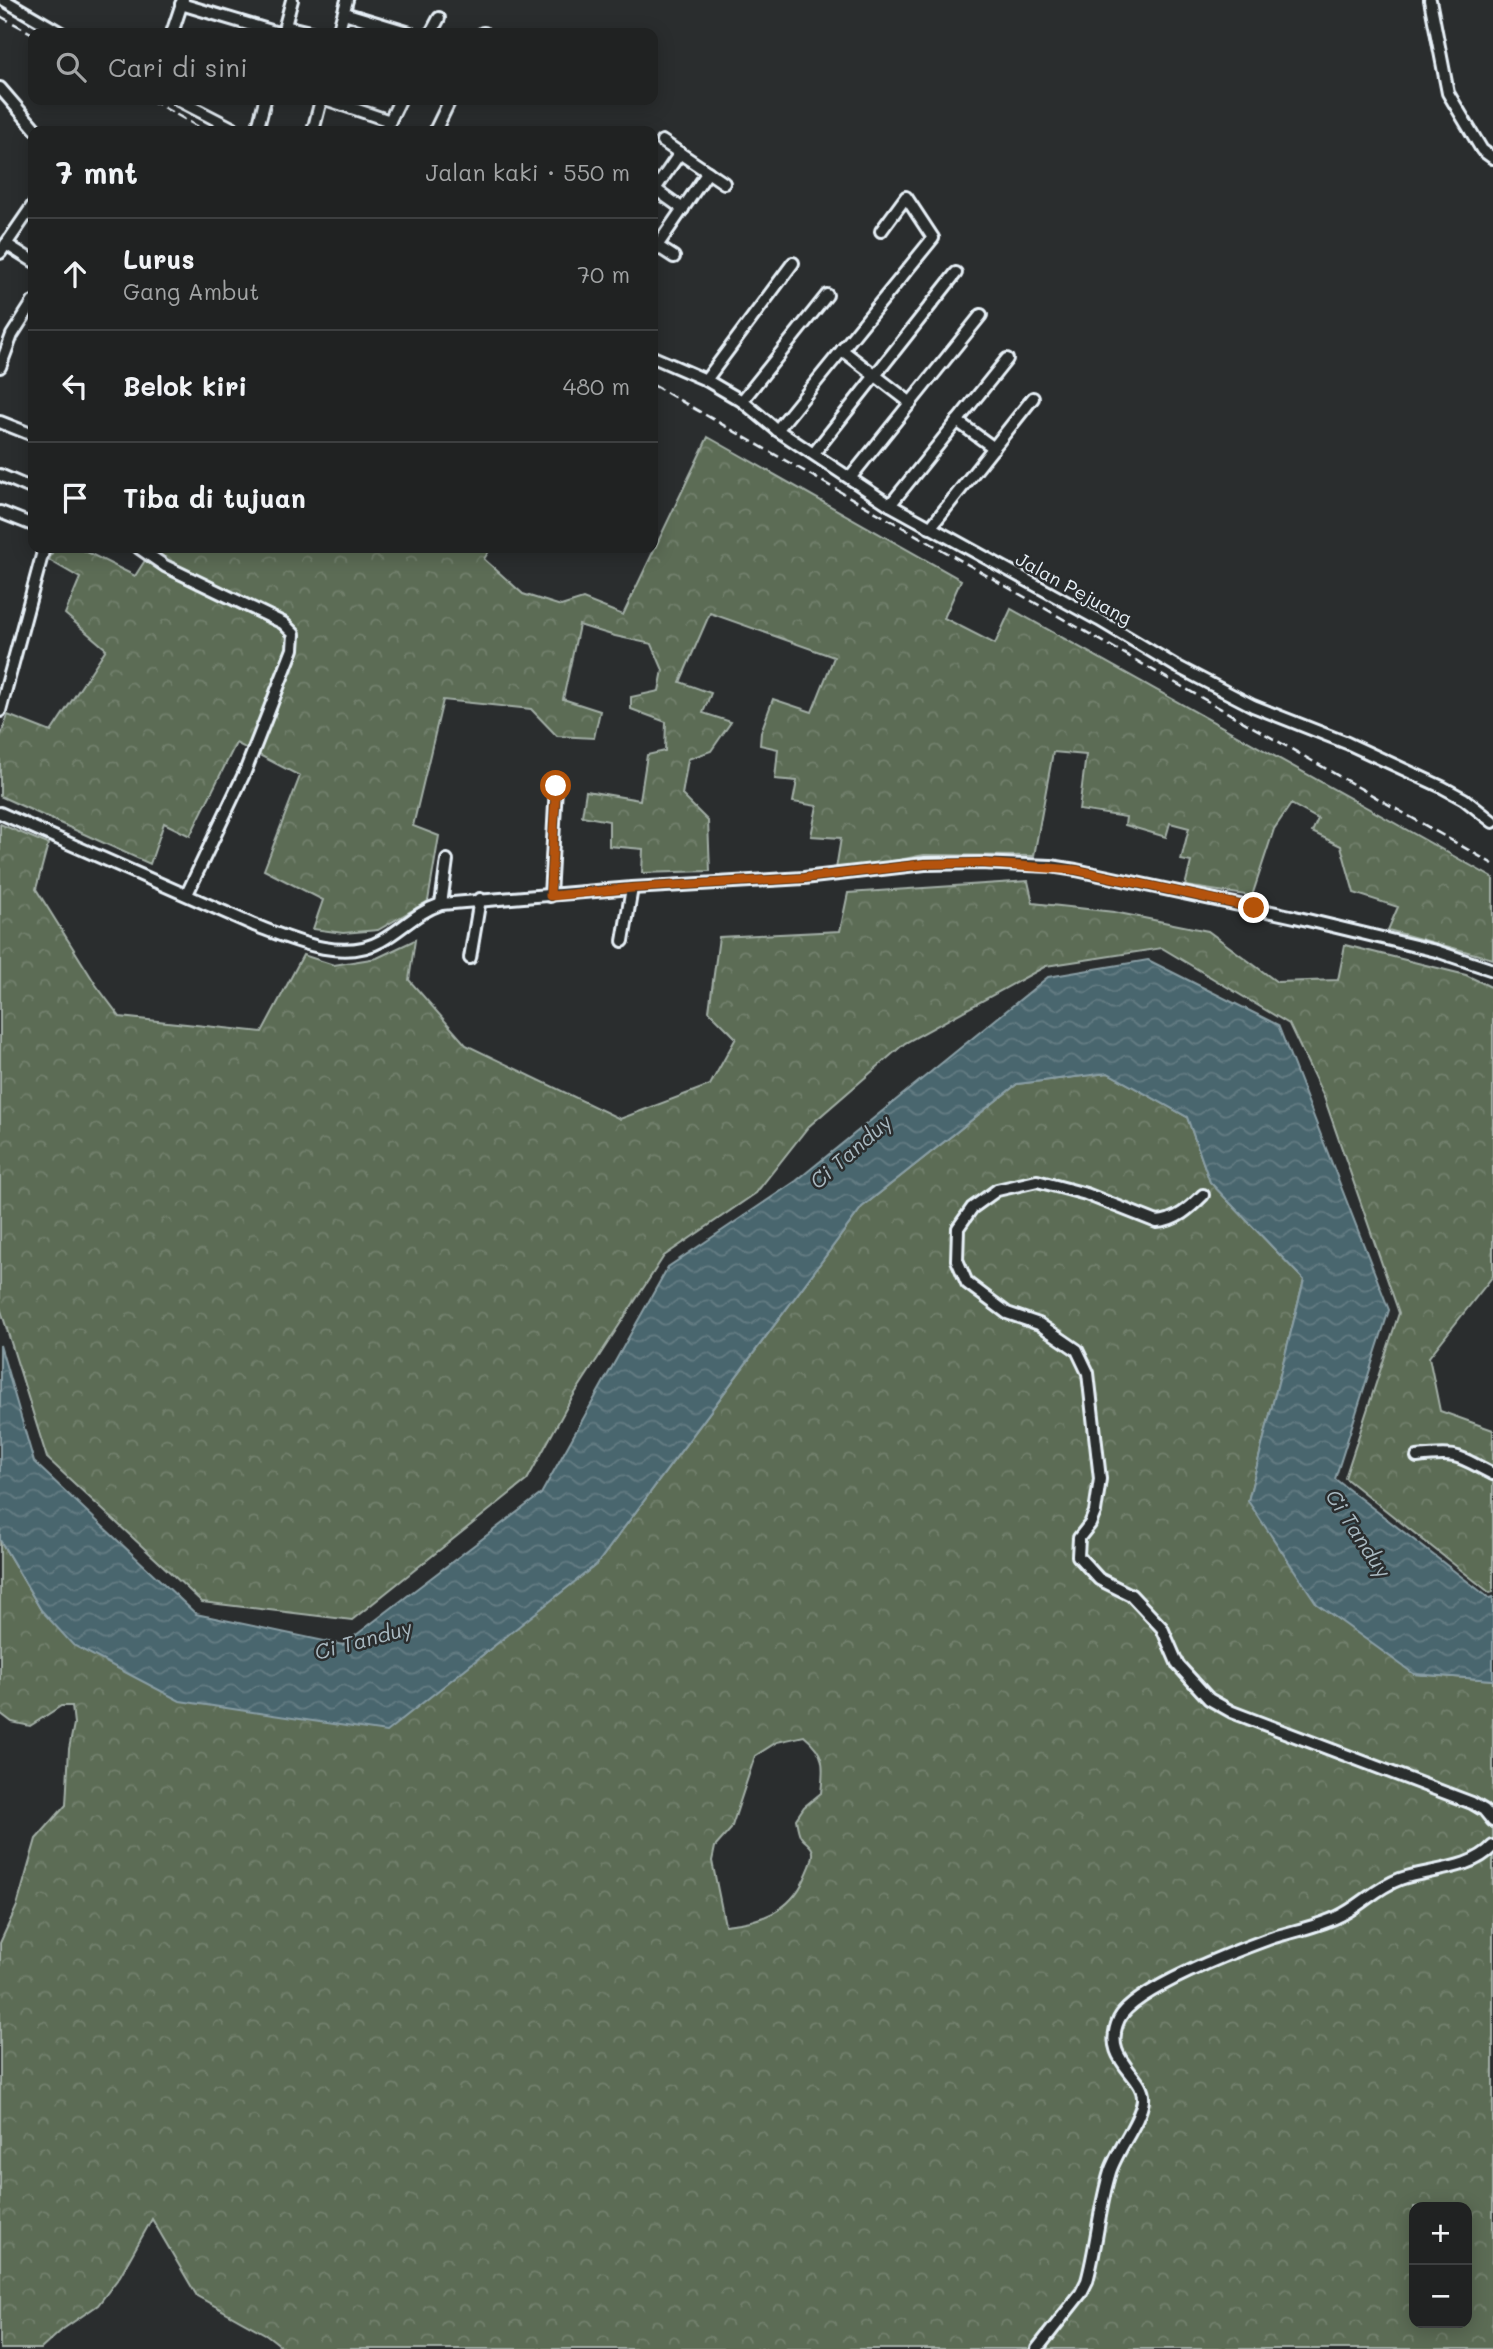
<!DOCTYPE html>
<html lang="id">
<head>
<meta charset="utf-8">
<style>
  :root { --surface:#202222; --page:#2d2f2f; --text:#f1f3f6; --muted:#a2a4a5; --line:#3d3f40 }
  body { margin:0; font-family:Mali,sans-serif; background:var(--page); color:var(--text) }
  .controls { position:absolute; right:21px; bottom:21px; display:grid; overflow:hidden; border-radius:14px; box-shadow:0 4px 18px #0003 }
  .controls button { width:63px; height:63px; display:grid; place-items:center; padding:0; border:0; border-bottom:2px solid var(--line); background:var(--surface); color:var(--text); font:35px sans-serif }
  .stop { position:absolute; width:21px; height:21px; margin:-16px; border:5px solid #b45309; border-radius:50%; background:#fff }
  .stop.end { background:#b45309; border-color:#fff; box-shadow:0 2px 7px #0008 }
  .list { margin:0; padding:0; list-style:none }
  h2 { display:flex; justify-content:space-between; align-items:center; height:91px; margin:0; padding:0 28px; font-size:30px }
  h2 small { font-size:23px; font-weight:400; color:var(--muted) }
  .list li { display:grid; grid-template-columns:46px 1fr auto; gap:21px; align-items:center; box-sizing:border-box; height:112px; padding:0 28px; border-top:2px solid var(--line) }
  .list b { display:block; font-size:26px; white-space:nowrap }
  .list p { margin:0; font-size:23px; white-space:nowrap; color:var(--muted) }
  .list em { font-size:23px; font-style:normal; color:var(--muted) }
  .icon { flex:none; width:38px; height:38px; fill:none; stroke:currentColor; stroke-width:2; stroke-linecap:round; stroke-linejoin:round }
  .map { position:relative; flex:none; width:1493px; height:2349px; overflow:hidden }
  .search { position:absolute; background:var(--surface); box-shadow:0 4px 18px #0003; left:28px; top:28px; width:630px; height:77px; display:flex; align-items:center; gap:18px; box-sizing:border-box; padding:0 24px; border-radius:14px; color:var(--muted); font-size:26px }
  .panel { position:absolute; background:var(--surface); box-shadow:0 4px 18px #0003; left:28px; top:126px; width:630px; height:427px; border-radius:14px }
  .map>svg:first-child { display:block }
  .forest { fill:url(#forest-crowns); stroke:#a2aea6; stroke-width:2; fill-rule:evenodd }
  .water { fill:url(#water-waves); stroke:#899ea5; stroke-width:2 }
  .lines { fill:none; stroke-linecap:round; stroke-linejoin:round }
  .minor-casing { stroke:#e8f1f8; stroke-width:16 }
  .minor { stroke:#2a2d2e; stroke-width:10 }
  .rail { stroke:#e8f1f8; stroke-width:2.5; stroke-dasharray:10 5; stroke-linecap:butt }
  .route { stroke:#b45309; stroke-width:9 }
  .labels { text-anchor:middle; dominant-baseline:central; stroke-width:5; stroke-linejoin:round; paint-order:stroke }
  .street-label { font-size:19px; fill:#e8f1f8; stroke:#2a2d2e }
  .water-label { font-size:21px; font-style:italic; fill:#a9b9c1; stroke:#2a2d2e }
</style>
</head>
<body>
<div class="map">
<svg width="1493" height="2349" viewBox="0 0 1493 2349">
  <defs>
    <pattern id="forest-crowns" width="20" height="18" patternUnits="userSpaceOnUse" patternTransform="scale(1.75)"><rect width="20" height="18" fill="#5c6c55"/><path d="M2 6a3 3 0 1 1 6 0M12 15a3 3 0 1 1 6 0" fill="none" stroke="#73816e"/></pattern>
    <pattern id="water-waves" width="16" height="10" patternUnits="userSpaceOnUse" patternTransform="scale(1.75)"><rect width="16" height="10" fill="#4a666e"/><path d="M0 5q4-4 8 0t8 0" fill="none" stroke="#647c83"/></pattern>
  </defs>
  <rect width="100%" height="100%" fill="#2a2d2e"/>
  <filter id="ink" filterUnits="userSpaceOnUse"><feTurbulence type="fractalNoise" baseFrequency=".0143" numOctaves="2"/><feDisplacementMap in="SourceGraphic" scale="14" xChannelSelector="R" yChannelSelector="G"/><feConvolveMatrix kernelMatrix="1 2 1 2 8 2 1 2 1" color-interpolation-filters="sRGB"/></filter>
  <g filter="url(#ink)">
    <g class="forest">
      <path d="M 708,437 L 961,580 L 944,618 L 995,644 L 1011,609 L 1493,878 L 1493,959 L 1388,930 L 1398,907 L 1354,893 L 1341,846 L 1312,832 L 1318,819 L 1291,804 L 1274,829 L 1252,896 L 1185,886 L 1191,862 L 1181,860 L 1189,828 L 1170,823 L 1166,837 L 1125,825 L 1126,817 L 1079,810 L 1086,755 L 1053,752 L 1034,856 L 924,855 L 879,864 L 836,869 L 841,838 L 811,836 L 817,806 L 793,802 L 797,781 L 775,779 L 778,749 L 760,745 L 761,732 L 773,699 L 812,712 L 834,657 L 710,613 L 680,682 L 711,693 L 703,713 L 731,722 L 711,751 L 688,759 L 682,795 L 708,821 L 710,871 L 642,873 L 643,849 L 609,846 L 609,821 L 582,816 L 586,791 L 640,800 L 647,755 L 665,751 L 666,722 L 631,709 L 631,697 L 659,691 L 663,670 L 652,644 L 615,636 L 579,625 L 563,699 L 600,711 L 594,738 L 557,736 L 531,709 L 443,700 L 413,826 L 439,836 L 428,901 L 378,930 L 343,933 L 313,929 L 323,900 L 264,870 L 300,776 L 236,743 L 190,836 L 164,823 L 150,864 L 0,796 L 0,738 L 8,715 L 51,732 L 106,649 L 65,614 L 80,578 L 49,560 L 54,548 L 79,548 L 135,576 L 153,548 L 491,548 L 484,559 L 523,594 L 561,606 L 583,599 L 623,615 Z"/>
      <path d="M 0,824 L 48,844 L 36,889 L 96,985 L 120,1017 L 262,1032 L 303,955 L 334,965 L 377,958 L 415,940 L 409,980 L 466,1045 L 620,1119 L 710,1085 L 736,1038 L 709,1011 L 719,937 L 840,931 L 848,893 L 1028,881 L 1033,903 L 1114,912 L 1208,931 L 1277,982 L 1338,980 L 1345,945 L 1466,975 L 1493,988 L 1493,1276 L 1429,1357 L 1440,1411 L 1493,1430 L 1493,1592 L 1490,1593 L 1345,1478 L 1399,1313 L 1324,1097 L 1289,1024 L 1162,948 L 1046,966 L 905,1043 L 808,1127 L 756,1193 L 664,1256 L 570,1401 L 527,1480 L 352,1620 L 202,1602 L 47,1458 L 0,1307 Z"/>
      <path d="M 1108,1073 L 1187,1117 L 1210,1182 L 1304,1280 L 1248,1501 L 1414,1674 L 1493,1680 L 1493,2349 L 285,2349 L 267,2335 L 197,2296 L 152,2219 L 120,2276 L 98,2305 L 63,2329 L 41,2349 L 0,2349 L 0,1943 L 17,1906 L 36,1839 L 66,1805 L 69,1749 L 74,1724 L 72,1706 L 61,1706 L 30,1726 L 12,1722 L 0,1713 L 0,1540 L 41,1610 L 180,1700 L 597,1564 L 862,1207 L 1017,1084 ZM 804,1736 C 826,1754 824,1766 821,1793 L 804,1807 L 796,1819 C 797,1824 798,1831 800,1835 C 803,1842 812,1844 813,1852 C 814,1861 808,1870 805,1878 C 790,1912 760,1922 725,1925 L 712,1861 L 715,1847 L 731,1829 L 755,1756 L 777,1742 ZM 1414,2207 L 1467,2207 L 1467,2323 L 1414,2323 Z"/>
    </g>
    <path class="water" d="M 1148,960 L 1278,1025 L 1389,1310 L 1335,1479 L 1489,1598 L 1493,1597 L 1493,1680 L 1414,1674 L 1317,1604 L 1248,1501 L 1304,1280 L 1210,1182 L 1187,1117 L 1108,1073 L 1017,1084 L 862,1207 L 597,1564 L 386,1732 L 180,1701 L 73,1645 L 41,1610 L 0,1540 L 0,1345 L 34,1462 L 196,1614 L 343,1645 L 541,1494 L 668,1267 L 796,1181 L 1048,977 Z"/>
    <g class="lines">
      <defs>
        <g id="minor">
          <path d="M 4,0 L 61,33"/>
          <path d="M 1430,0 L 1448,93 L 1482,150 L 1493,158"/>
          <path d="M 181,4 L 278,33"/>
          <path d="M 344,13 L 410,33"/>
          <path d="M 285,26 L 314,33"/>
          <path d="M 172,33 L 183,0"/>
          <path d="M 283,33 L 292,0"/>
          <path d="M 338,33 L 347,0"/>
          <path d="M 431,33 L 439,18"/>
          <path d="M 483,33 L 484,33"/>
          <path d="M 0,88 L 37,131"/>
          <path d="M 178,100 L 238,131"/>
          <path d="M 328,100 L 390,121"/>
          <path d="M 257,131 L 265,100"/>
          <path d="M 313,131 L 321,100"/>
          <path d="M 385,131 L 400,100"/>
          <path d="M 435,131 L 450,100"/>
          <path d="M 662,141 L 724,183"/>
          <path d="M 655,189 L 683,209"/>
          <path d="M 653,192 L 680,153"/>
          <path d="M 653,243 L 657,246 L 708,172"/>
          <path d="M 6,244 L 33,261"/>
          <path d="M 657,246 L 674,257"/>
          <path d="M 0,253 L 33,205"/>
          <path d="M 842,350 L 911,403"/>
          <path d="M 653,357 L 706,380 L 742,401 L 777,430 L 890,505 L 1099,620 L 1176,666 L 1253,706 L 1347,743 L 1442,787 L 1464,799 L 1493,822"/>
          <path d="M 0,367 L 12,335 L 33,302"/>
          <path d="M 706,380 L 793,263"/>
          <path d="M 742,401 L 827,295"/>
          <path d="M 957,421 L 994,448"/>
          <path d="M 0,422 L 33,435"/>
          <path d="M 777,430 L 933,238 L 906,197 L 881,231"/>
          <path d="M 814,453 L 956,273"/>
          <path d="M 0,475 L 33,489"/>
          <path d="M 850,478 L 981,315"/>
          <path d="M 890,505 L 1007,359"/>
          <path d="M 0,512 L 33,525"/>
          <path d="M 930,528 L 1033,398"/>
          <path d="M 139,548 L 165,566 L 283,623 L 294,634 L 293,649 L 245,772 L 187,894"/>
          <path d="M 0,711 L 44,548"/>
          <path d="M 0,813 L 254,925 C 291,939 342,963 381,941 C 404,928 415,913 441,904 L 632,888 L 804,878 L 925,864 L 979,863 L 1051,866 L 1076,870 L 1295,917 L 1436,951 L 1493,970"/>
          <path d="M 550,896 L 556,786"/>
          <path d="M 441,904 L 447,860"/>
          <path d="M 623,941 L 632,888"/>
          <path d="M 470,958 L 480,899"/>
          <path d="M 1203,1195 C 1190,1208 1176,1221 1157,1222 L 1086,1194 L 1037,1181 L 997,1190 L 972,1208 L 958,1228 L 957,1260 L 967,1283 L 1007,1313 L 1039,1324 L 1077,1350 L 1088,1373 L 1100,1479 L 1095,1512 L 1090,1524 L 1079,1538 L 1078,1556 L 1099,1579 L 1131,1595 L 1162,1628 L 1178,1665 L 1209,1699 L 1232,1712 L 1472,1803 L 1484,1810 L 1493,1821"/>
          <path d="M 1417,1457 C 1460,1452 1457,1456 1493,1474"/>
          <path d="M 1037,2349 L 1081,2293 L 1087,2281 C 1097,2245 1099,2207 1110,2172 C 1117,2150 1141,2120 1143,2100 C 1146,2075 1100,2061 1119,2019 C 1134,1989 1238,1950 1271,1938 C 1293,1931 1316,1927 1337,1917 C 1360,1907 1375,1888 1400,1879 C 1429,1869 1471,1870 1493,1846"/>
        </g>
      </defs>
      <use href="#minor" class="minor-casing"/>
      <use href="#minor" class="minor"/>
      <g class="rail">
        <path d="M 0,16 L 33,34"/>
        <path d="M 150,100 L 206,131"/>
        <path d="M 653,385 L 1493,864"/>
      </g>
    </g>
  </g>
  <g class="lines" filter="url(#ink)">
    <path class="route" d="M 556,786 L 550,896 L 632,888 L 804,878 L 925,864 L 979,863 L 1076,870 L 1254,908"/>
  </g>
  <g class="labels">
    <g class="street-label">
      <text transform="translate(1074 588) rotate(29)">Jalan Pejuang</text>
    </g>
    <g class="water-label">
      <text transform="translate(850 1151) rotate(-41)">Ci Tanduy</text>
      <text transform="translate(1359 1533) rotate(57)">Ci Tanduy</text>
      <text transform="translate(363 1639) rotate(-15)">Ci Tanduy</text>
    </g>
  </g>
</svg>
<div class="controls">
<button>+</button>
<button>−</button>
</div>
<div class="stop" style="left:556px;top:786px"></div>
<div class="stop end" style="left:1254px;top:908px"></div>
<div class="search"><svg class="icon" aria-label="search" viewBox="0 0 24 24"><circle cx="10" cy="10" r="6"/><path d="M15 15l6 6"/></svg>Cari di sini</div>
<section class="panel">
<h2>7 mnt<small>Jalan kaki · 550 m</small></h2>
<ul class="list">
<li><svg class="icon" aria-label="ahead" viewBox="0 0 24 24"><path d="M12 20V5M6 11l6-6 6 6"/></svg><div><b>Lurus</b><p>Gang Ambut</p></div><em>70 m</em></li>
<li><svg class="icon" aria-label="left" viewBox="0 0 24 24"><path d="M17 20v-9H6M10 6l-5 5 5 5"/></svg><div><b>Belok kiri</b></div><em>480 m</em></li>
<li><svg class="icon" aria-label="arrive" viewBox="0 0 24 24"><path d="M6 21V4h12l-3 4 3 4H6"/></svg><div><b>Tiba di tujuan</b></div></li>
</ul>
</section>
</div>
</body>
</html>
